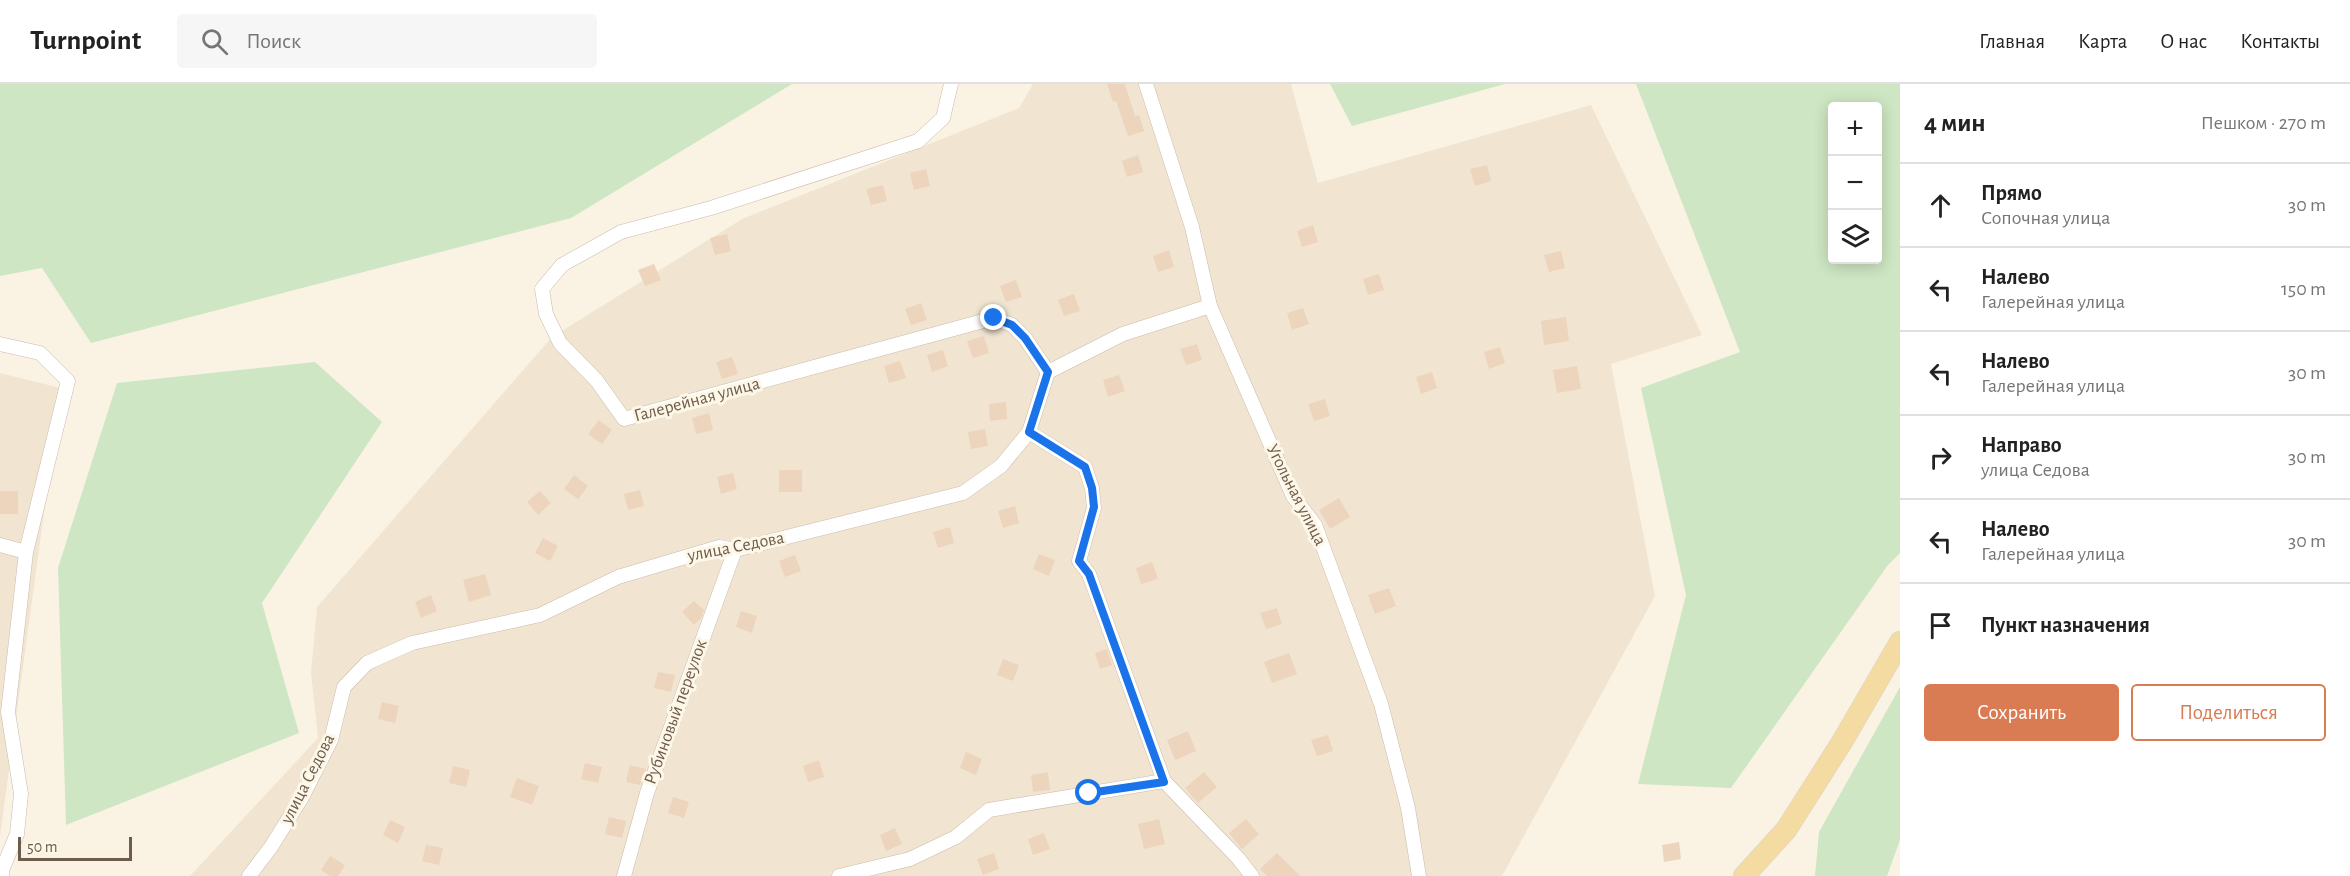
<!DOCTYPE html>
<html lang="ru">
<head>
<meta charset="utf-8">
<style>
  :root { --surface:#fff; --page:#f6f6f6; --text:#222; --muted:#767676; --line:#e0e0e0; --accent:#d97c53 }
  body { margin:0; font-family:"Alegreya Sans",sans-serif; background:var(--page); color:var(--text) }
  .controls { position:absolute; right:18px; top:18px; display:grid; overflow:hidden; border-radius:6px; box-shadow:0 3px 15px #0003 }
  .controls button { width:54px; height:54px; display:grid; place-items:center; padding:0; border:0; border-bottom:2px solid var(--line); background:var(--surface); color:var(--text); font:30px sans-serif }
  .scale { position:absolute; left:18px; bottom:15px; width:114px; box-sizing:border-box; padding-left:6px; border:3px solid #6f5b4c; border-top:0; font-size:16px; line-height:21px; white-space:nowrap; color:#6f5b4c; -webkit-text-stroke:4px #fdf7e8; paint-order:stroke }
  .stop { position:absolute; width:18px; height:18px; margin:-14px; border:4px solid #1a73e8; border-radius:50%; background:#fff }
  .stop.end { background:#1a73e8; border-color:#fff; box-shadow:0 2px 6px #0008 }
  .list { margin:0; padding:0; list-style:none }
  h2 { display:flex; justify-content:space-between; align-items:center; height:78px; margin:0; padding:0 24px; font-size:26px }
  h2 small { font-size:20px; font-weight:400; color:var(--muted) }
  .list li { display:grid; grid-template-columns:39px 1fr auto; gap:18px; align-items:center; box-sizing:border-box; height:84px; padding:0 24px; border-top:2px solid var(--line) }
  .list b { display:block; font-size:22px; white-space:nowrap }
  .list p { margin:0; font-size:20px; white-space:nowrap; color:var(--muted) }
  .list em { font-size:20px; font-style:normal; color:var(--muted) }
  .actions { display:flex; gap:12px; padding:18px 24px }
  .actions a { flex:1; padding:14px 0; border:2px solid var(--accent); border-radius:6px; text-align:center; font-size:21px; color:var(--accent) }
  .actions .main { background:var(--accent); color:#fff }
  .icon { flex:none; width:33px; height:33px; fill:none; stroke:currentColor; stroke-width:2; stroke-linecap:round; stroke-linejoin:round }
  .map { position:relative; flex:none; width:1900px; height:792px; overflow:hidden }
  header { display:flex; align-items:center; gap:36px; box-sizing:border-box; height:84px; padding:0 30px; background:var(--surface); border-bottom:2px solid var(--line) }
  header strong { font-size:28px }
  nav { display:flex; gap:33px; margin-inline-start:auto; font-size:21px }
  .search { width:420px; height:54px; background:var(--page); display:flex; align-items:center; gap:15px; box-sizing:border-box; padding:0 21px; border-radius:6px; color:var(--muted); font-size:22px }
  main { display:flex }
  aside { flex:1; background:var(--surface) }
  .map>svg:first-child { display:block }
  .residential { fill:#f1e5d2 }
  .green { fill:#cee6c3; fill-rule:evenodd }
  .building { fill:#ecd4bd }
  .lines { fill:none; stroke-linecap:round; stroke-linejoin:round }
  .street-casing { stroke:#c9bbab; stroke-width:15 }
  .primary-casing { stroke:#dad4d0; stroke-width:22 }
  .street { stroke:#fff; stroke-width:14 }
  .primary { stroke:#f3dba1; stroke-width:21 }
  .route { stroke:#1a73e8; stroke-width:8 }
  .labels { text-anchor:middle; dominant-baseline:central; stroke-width:6; stroke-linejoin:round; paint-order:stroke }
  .street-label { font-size:18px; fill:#6f5b4c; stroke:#fdf7e8 }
</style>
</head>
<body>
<header>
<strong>Turnpoint</strong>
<div class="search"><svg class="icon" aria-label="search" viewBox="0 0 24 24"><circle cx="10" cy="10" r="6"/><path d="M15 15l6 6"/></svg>Поиск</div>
<nav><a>Главная</a><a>Карта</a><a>О нас</a><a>Контакты</a></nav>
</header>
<main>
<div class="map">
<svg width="1900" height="792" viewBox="0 0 1900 792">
  <rect width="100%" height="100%" fill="#faf3e3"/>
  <g class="residential">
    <path d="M 1033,0 L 1291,0 L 1318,99 L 1591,21 L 1702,251 L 1611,280 L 1655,512 L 1502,792 L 190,792 L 318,654 L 311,589 L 317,523 L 552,253 L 742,135 L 1019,24 Z"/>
    <path d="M 0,289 L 61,304 L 0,752 Z"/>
  </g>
  <g class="green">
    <path d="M 0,0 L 792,0 L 571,134 L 91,259 L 42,184 L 0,192 Z"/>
    <path d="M 1330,0 L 1505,0 L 1352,42 Z"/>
    <path d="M 1636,0 L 1900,0 L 1900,469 L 1888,481 L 1731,704 L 1638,700 L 1686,511 L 1641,304 L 1740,268 ZM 1832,22 L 1878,22 L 1878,176 L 1832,176 Z"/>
    <path d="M 315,278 L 382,338 L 262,519 L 299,649 L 66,741 L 58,484 L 117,299 Z"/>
    <path d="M 1900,603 L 1900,756 L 1887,792 L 1815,792 L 1819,748 Z"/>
  </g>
  <g class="building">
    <path d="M 1107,0 L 1125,0 L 1135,32 L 1139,31 L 1144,47 L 1128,52 L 1116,17 L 1113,18 Z"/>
    <path d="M 1138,71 L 1143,88 L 1127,93 L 1122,77 Z"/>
    <path d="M 1487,81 L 1491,97 L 1475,102 L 1470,85 Z"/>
    <path d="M 926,85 L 930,102 L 914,106 L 910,89 Z"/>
    <path d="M 883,101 L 887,117 L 871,121 L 866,105 Z"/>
    <path d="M 1313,141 L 1318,158 L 1302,163 L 1297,147 Z"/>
    <path d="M 727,150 L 731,167 L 715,171 L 710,154 Z"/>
    <path d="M 1169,166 L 1174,183 L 1158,188 L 1153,172 Z"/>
    <path d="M 1561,167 L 1565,184 L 1549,188 L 1544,171 Z"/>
    <path d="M 654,180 L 661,196 L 645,202 L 638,186 Z"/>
    <path d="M 1379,190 L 1384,206 L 1368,211 L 1363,195 Z"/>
    <path d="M 1016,196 L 1022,213 L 1006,218 L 1000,202 Z"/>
    <path d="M 1074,210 L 1080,227 L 1064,232 L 1058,216 Z"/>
    <path d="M 921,219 L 927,236 L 911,241 L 905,225 Z"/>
    <path d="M 1303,224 L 1309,240 L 1292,246 L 1287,229 Z"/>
    <path d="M 1566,233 L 1569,257 L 1544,261 L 1541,237 Z"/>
    <path d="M 984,252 L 989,269 L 973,274 L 967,257 Z"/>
    <path d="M 1197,260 L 1202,276 L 1186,281 L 1180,265 Z"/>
    <path d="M 1500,263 L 1505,279 L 1489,285 L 1484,268 Z"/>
    <path d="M 943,266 L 948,282 L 932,288 L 927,271 Z"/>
    <path d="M 732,273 L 738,290 L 722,295 L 716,278 Z"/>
    <path d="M 900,277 L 906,294 L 889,299 L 884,282 Z"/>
    <path d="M 1577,282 L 1581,305 L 1557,309 L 1553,286 Z"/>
    <path d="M 1432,288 L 1437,304 L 1421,310 L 1416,293 Z"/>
    <path d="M 1119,291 L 1125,307 L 1108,313 L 1103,296 Z"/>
    <path d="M 1325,315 L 1330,332 L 1314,337 L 1308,320 Z"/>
    <path d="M 1006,318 L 1007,335 L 990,337 L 989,320 Z"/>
    <path d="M 709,329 L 713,346 L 696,350 L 692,334 Z"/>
    <path d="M 599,336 L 612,346 L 602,360 L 588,350 Z"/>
    <path d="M 985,345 L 988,362 L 971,365 L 968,348 Z"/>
    <rect x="779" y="386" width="23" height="22"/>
    <path d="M 733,389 L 737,405 L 721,410 L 717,393 Z"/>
    <path d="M 574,391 L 588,402 L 578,415 L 564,405 Z"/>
    <path d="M 640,406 L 644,422 L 628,426 L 624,410 Z"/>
    <rect x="0" y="407" width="18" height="23"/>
    <path d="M 540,407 L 551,419 L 538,431 L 527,418 Z"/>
    <path d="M 1339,414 L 1350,433 L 1330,445 L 1319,426 Z"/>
    <path d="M 1015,422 L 1019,439 L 1003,444 L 998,427 Z"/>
    <path d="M 950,443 L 954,459 L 938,464 L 933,448 Z"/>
    <path d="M 543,454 L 558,462 L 550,477 L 535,469 Z"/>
    <path d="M 1039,470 L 1055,476 L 1049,492 L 1033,485 Z"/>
    <path d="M 795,471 L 801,487 L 785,493 L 779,477 Z"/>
    <path d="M 1152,478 L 1158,495 L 1141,500 L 1136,484 Z"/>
    <path d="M 485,490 L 491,511 L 469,518 L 463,496 Z"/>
    <path d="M 1389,504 L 1396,522 L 1375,530 L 1368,511 Z"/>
    <path d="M 431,511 L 437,527 L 421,534 L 415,518 Z"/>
    <path d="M 694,517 L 704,526 L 701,534 L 694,541 L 682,528 Z"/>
    <path d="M 1277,524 L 1282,540 L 1266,545 L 1260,529 Z"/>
    <path d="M 741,527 L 757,532 L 752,549 L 736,543 Z"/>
    <path d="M 1107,565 L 1112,581 L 1100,585 L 1095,569 Z"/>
    <path d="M 1289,569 L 1297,590 L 1272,599 L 1264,578 Z"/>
    <path d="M 1003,575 L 1019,581 L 1013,597 L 997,591 Z"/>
    <path d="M 658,588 L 675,591 L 671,608 L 654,604 Z"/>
    <path d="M 382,618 L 399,622 L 395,639 L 378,635 Z"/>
    <path d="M 1188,647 L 1196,667 L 1175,676 L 1167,656 Z"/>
    <path d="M 1328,651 L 1333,667 L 1317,672 L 1311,656 Z"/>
    <path d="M 966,668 L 982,675 L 976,691 L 960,684 Z"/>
    <path d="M 819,676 L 824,693 L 808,698 L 803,682 Z"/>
    <path d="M 585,679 L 602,683 L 598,699 L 581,695 Z"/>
    <path d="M 630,681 L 646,685 L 640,701 L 626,698 Z"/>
    <path d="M 453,682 L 470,686 L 466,703 L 449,699 Z"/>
    <path d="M 1048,688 L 1050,706 L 1033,708 L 1031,691 Z"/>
    <path d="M 1204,688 L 1217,703 L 1198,719 L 1185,704 Z"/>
    <path d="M 517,694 L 539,702 L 532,721 L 510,713 Z"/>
    <path d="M 673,713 L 689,718 L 684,734 L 668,729 Z"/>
    <path d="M 609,733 L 626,737 L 622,754 L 605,750 Z"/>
    <path d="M 1159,735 L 1165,760 L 1144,765 L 1138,740 Z"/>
    <path d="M 1246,735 L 1259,750 L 1242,765 L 1229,749 Z"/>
    <path d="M 390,736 L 405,743 L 398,759 L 383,751 Z"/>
    <path d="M 895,744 L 902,760 L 886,767 L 880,751 Z"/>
    <path d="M 1044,749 L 1050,765 L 1033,771 L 1028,755 Z"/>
    <path d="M 1679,758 L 1681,775 L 1664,778 L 1662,761 Z"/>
    <path d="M 426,761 L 443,764 L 439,781 L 422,777 Z"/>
    <path d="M 994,769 L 999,785 L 983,791 L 977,775 Z"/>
    <path d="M 1277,769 L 1300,792 L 1267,792 L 1260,785 Z"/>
    <path d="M 330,772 L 345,781 L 338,792 L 330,792 L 321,786 Z"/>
  </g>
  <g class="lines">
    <defs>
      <g id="street">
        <path d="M 951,0 L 943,34 L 918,57 L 711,124 L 621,148 L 562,181 L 542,205 L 546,230 L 560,259 L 597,297 L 624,335 L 994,234 L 1012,241 L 1025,254 L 1048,288"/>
        <path d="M 1146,0 L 1192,143 L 1210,222 L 1293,412 L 1315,441 L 1381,620 L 1408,724 L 1419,792"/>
        <path d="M 0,260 L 40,269 L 68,297 L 26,468 L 8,628 L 21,710 L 17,750 L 2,786 L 2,792"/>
        <path d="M 1029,348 L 1085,383 L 1092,404 L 1094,424 L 1079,477 L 1089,490 L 1164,697"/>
        <path d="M 0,461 L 26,468"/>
        <path d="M 249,792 L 271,763 L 302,713 L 331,656 L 344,603 L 367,579 L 412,559 L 540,531 L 618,493 L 719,463 L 735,466 L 963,409 L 1001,382 L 1029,348 L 1048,288 L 1123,250 L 1210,222"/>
        <path d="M 624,792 L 647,709 L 735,466"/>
        <path d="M 839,792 L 910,775 L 956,753 L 989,726 L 1164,697 L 1238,774 L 1252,792"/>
      </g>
      <path id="primary" d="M 1744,792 L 1786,746 L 1842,658 L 1900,558"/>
    </defs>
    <use href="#street" class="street-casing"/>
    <use href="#primary" class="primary-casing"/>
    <use href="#street" class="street"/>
    <use href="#primary" class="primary"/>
  </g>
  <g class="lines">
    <path class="route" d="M 994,234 L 1012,241 L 1025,254 L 1048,288 L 1029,348 L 1085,383 L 1092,404 L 1094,423 L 1079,477 L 1089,490 L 1164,698 L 1089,709"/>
  </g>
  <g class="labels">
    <g class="street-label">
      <text transform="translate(697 316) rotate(-15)">Галерейная улица</text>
      <text transform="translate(1296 411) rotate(63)">Угольная улица</text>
      <text transform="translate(736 463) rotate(-11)">улица Седова</text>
      <text transform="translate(676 628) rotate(-70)">Рубиновый переулок</text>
      <text transform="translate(308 695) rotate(-63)">улица Седова</text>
    </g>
  </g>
</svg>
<div class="controls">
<button>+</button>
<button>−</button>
<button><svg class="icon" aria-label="layers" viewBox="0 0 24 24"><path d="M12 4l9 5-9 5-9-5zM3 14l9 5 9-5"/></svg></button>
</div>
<div class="scale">50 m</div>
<div class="stop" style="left:1089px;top:709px"></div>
<div class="stop end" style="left:994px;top:234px"></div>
</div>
<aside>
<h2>4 мин<small>Пешком · 270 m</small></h2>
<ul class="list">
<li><svg class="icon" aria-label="ahead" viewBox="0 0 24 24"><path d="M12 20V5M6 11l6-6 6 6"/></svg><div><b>Прямо</b><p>Сопочная улица</p></div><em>30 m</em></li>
<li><svg class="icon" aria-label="left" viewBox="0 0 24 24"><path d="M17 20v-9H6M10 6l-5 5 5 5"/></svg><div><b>Налево</b><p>Галерейная улица</p></div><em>150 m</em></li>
<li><svg class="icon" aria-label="left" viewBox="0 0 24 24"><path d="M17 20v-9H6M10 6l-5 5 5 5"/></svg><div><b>Налево</b><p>Галерейная улица</p></div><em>30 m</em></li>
<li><svg class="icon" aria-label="right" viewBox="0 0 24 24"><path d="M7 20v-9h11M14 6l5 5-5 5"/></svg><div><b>Направо</b><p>улица Седова</p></div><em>30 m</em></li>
<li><svg class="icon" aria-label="left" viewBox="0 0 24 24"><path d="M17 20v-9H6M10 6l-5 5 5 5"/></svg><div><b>Налево</b><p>Галерейная улица</p></div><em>30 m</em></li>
<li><svg class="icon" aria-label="arrive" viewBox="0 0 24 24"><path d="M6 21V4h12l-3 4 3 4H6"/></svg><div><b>Пункт назначения</b></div></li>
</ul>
<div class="actions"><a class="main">Сохранить</a><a>Поделиться</a></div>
</aside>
</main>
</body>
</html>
